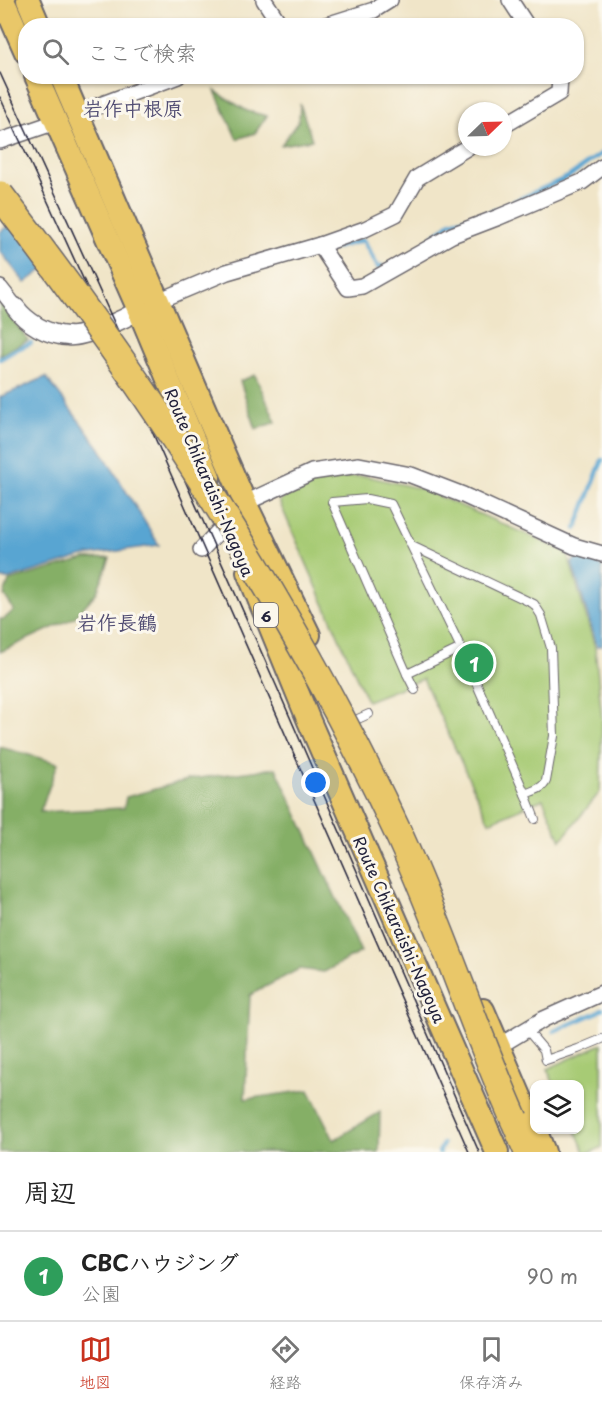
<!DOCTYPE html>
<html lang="ja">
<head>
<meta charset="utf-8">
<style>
  :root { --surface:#fff; --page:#f2f2f2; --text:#222; --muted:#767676; --line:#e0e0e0; --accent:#c8321e }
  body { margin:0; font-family:"Playpen Sans","Klee One",sans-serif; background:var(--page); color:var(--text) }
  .controls { position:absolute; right:18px; bottom:18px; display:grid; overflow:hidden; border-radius:12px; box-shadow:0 2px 4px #0004 }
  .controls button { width:54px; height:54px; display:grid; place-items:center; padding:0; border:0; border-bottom:2px solid var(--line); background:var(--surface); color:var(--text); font:30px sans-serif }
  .compass { position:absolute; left:458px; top:102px; width:54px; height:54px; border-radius:50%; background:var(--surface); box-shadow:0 2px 4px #0004; rotate:67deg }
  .you { position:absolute; left:316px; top:783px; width:21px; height:21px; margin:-15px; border:4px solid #fff; border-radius:50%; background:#1a73e8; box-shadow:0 0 0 9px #1a73e833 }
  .badge { display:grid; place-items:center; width:39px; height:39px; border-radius:50%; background:var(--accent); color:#fff; font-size:20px; font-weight:700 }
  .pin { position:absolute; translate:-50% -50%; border:3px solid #fff; box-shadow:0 2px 6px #0006 }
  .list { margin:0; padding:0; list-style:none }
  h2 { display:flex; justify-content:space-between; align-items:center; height:78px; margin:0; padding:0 24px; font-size:26px }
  h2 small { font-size:20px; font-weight:400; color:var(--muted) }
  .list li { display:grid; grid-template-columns:39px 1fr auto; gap:18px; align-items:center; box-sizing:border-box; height:90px; padding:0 24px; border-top:2px solid var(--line) }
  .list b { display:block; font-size:22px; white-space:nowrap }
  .list p { margin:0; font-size:20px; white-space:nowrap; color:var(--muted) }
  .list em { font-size:20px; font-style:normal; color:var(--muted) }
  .icon { flex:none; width:33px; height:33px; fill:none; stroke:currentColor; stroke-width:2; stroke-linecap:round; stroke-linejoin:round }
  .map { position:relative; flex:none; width:602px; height:1152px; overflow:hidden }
  .search { position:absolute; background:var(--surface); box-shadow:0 2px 4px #0004; left:18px; right:18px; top:18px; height:66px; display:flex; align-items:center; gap:15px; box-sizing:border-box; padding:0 21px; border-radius:24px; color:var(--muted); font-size:22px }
  .sheet { height:168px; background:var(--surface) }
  nav { display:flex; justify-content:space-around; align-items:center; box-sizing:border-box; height:84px; border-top:2px solid var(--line); background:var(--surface); font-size:16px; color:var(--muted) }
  nav a { display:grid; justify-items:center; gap:3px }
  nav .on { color:var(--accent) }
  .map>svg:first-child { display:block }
  .green { fill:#a7cb75; stroke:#647658; stroke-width:1.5 }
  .forest { fill:#85af66; stroke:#546850; stroke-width:1.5 }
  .water { fill:#59a5d2; stroke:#3e6486; stroke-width:1.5 }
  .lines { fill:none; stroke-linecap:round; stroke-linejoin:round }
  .stream { stroke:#59a5d2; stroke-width:4.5 }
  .service-casing { stroke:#6a666c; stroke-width:10 }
  .minor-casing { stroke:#6a666c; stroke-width:18 }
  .tertiary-casing { stroke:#6a666c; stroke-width:21 }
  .primary-casing { stroke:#6a666c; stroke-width:26 }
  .motorway-casing { stroke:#6a666c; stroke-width:30 }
  .service { stroke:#fff; stroke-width:8 }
  .minor { stroke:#fff; stroke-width:15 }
  .tertiary { stroke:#fff; stroke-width:18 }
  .primary { stroke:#e9c769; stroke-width:22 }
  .motorway { stroke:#e9c769; stroke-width:27 }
  .tram { stroke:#22223b; stroke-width:1.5 }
  .motorway-bridge-casing { stroke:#6a666c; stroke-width:30; stroke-linecap:butt }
  .motorway-bridge { stroke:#e9c769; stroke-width:27 }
  .labels { text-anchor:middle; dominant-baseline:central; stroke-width:6; stroke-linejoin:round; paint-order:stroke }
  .shield { fill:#fbf7ec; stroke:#636270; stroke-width:1.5 }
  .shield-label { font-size:15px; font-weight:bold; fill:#22223b }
  .street-label { font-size:16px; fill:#22223b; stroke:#fbf7ec }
  .quarter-label { font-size:20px; font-weight:bold; fill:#514d73; stroke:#fbf7ec }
</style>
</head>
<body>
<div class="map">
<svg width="602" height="1152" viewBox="0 0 602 1152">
  <rect width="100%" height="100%" fill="#fbf7ec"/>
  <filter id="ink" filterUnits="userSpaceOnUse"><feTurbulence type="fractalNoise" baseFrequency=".0167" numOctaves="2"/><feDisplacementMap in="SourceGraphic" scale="12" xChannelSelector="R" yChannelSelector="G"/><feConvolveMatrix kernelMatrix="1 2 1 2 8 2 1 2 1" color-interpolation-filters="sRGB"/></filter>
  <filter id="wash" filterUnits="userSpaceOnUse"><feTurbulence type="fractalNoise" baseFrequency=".008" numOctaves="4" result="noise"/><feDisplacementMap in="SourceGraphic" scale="24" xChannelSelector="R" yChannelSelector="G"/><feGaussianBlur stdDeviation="1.35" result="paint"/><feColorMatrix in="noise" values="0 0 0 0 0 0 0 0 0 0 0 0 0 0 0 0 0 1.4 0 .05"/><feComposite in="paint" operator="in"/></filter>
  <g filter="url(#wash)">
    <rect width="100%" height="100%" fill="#f0e5c8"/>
    <g class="green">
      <path d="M 366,476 L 422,489 L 567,552 L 595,647 L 602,720 L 600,792 L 561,840 L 543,799 L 489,822 L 423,679 L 367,701 L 279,501 L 318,478 Z"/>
      <path d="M 602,1044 L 602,1147 L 592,1152 L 585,1152 L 575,1130 L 580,1130 L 580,1084 L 554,1084 L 547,1069 Z"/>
    </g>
    <g class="forest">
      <path d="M 215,91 L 247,111 L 267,116 L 255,133 L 237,139 Z"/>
      <path d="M 300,104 L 312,140 L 281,145 L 299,120 Z"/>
      <path d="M 0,301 L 28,340 L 0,355 Z"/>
      <path d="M 255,375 L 276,422 L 256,429 L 240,381 Z"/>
      <path d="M 110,558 L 97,592 L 74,618 L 0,652 L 0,619 L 4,619 L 14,610 L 4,595 L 9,581 L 85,559 Z"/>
      <path d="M 0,747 L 58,763 L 40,812 L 124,808 L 126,797 L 191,779 L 276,768 L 361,952 L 324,972 L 299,969 L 250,995 L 245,1099 L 309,1090 L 334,1140 L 380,1112 L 379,1152 L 0,1152 Z"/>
    </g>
    <g class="water">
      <path d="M 28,209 L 63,255 L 25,283 L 0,251 L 0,232 Z"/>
      <path d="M 46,377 L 99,447 L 159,545 L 84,556 L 9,579 L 0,579 L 0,397 Z"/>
      <path d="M 580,553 L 602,566 L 602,646 L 597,646 L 572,563 Z"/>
    </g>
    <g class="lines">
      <g class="stream">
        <path d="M 429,240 L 451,222 L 489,213 L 568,177 L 602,153"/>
        <path d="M 328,250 L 363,240 L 379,269 L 382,266"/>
        <path d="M 0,359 L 15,350 L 31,343"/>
        <path d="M 576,529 L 602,460"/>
        <path d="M 554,1031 L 596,1013 L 602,1009"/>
        <path d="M 439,1152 L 443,1144"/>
      </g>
    </g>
  </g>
  <g filter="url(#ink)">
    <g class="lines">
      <defs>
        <g id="service">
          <path d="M 412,546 L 534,604 L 541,615 L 551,648 L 554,736 L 546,781 C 543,789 532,791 525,794 L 461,648 L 391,504 L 367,499 L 332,502 L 407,674 L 461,648"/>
          <path d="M 407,674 L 415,690"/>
          <path d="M 351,722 L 369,714"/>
          <path d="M 525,794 L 535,819"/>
          <path d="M 527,1030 L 544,1050 L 546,1060 L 578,1049 L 602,1039"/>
        </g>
        <g id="minor">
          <path d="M 264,0 L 281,26"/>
          <path d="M 510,0 L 527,26"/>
          <path d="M 323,26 L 374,10 L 390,0"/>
          <path d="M 78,115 L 92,108 L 178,76"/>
          <path d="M 503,126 L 559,93 L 560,76"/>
          <path d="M 0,141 L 56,122"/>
          <path d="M 320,245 L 348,288 L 362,286 L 452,235 L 499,217 L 582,182 L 602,167"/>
          <path d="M 0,288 L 15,307"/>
          <path d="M 158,301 L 227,272 L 320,245 L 365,229 L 396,214 L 417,178 L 468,147"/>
          <path d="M 201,550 L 245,503 L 312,472 L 359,465 L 411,475 L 463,495 L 574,546 L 602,554"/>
          <path d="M 499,1046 L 544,1019 L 602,993"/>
        </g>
        <path id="tertiary" d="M 15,307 C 27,323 47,335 68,336 C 83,338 125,319 139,310"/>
        <g id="primary">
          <path d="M 3,0 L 26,52"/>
          <path d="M 28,0 L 39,26"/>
          <path d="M 36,76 L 139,310 L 209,477"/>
          <path d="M 61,76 L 245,503 L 309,635"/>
          <path d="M 248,572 L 309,721 L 497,1152"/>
          <path d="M 483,1010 L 534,1129"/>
          <path d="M 535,1130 L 544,1152"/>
        </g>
        <path id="motorway" d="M 514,1119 L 528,1152"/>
      </defs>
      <use href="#service" class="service-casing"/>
      <use href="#minor" class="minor-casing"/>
      <use href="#tertiary" class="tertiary-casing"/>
      <use href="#primary" class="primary-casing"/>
      <use href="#motorway" class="motorway-casing"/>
      <use href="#service" class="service"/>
      <use href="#minor" class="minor"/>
      <use href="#tertiary" class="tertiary"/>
      <use href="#primary" class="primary"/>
      <use href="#motorway" class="motorway"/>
      <g class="tram">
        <path d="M 0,73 L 129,355 L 276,685 L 479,1152"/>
        <path d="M 0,97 L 129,379 L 469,1152"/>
      </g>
      <defs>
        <path id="motorway-bridge" d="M 0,195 C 154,395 293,607 400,837 C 442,929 473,1026 514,1119"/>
      </defs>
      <use href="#motorway-bridge" class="motorway-bridge-casing"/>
      <use href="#motorway-bridge" class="motorway-bridge"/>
    </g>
  </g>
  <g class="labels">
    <rect class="shield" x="254" y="603" width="24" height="24" rx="4.5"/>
    <g class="shield-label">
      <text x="266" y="615">6</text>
    </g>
    <g class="street-label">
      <text transform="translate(210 482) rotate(67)">Route Chikaraishi-Nagoya</text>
      <text transform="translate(400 929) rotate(66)">Route Chikaraishi-Nagoya</text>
    </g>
    <g class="quarter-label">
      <text x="133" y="108">岩作中根原</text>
      <text x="117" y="622">岩作長鶴</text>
    </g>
  </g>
</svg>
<div class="controls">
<button><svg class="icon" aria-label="layers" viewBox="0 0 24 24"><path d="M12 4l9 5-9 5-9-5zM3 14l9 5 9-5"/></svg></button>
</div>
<svg class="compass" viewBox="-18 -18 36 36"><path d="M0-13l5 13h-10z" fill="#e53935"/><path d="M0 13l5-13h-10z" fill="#767676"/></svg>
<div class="you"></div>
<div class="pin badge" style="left:474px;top:663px;background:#2e9e5b">1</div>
<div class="search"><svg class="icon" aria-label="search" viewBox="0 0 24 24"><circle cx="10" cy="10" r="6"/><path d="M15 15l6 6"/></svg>ここで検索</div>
</div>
<section class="sheet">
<h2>周辺<small></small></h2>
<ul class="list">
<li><span class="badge" style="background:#2e9e5b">1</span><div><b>CBCハウジング</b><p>公園</p></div><em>90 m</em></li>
</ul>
</section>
<nav>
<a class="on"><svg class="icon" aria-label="map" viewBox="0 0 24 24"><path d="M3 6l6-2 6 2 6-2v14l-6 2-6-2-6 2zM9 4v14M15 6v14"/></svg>地図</a>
<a><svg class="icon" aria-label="directions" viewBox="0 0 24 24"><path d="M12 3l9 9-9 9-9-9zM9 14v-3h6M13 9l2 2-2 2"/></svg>経路</a>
<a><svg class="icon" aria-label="saved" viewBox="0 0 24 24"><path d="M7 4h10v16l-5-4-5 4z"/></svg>保存済み</a>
</nav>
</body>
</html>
